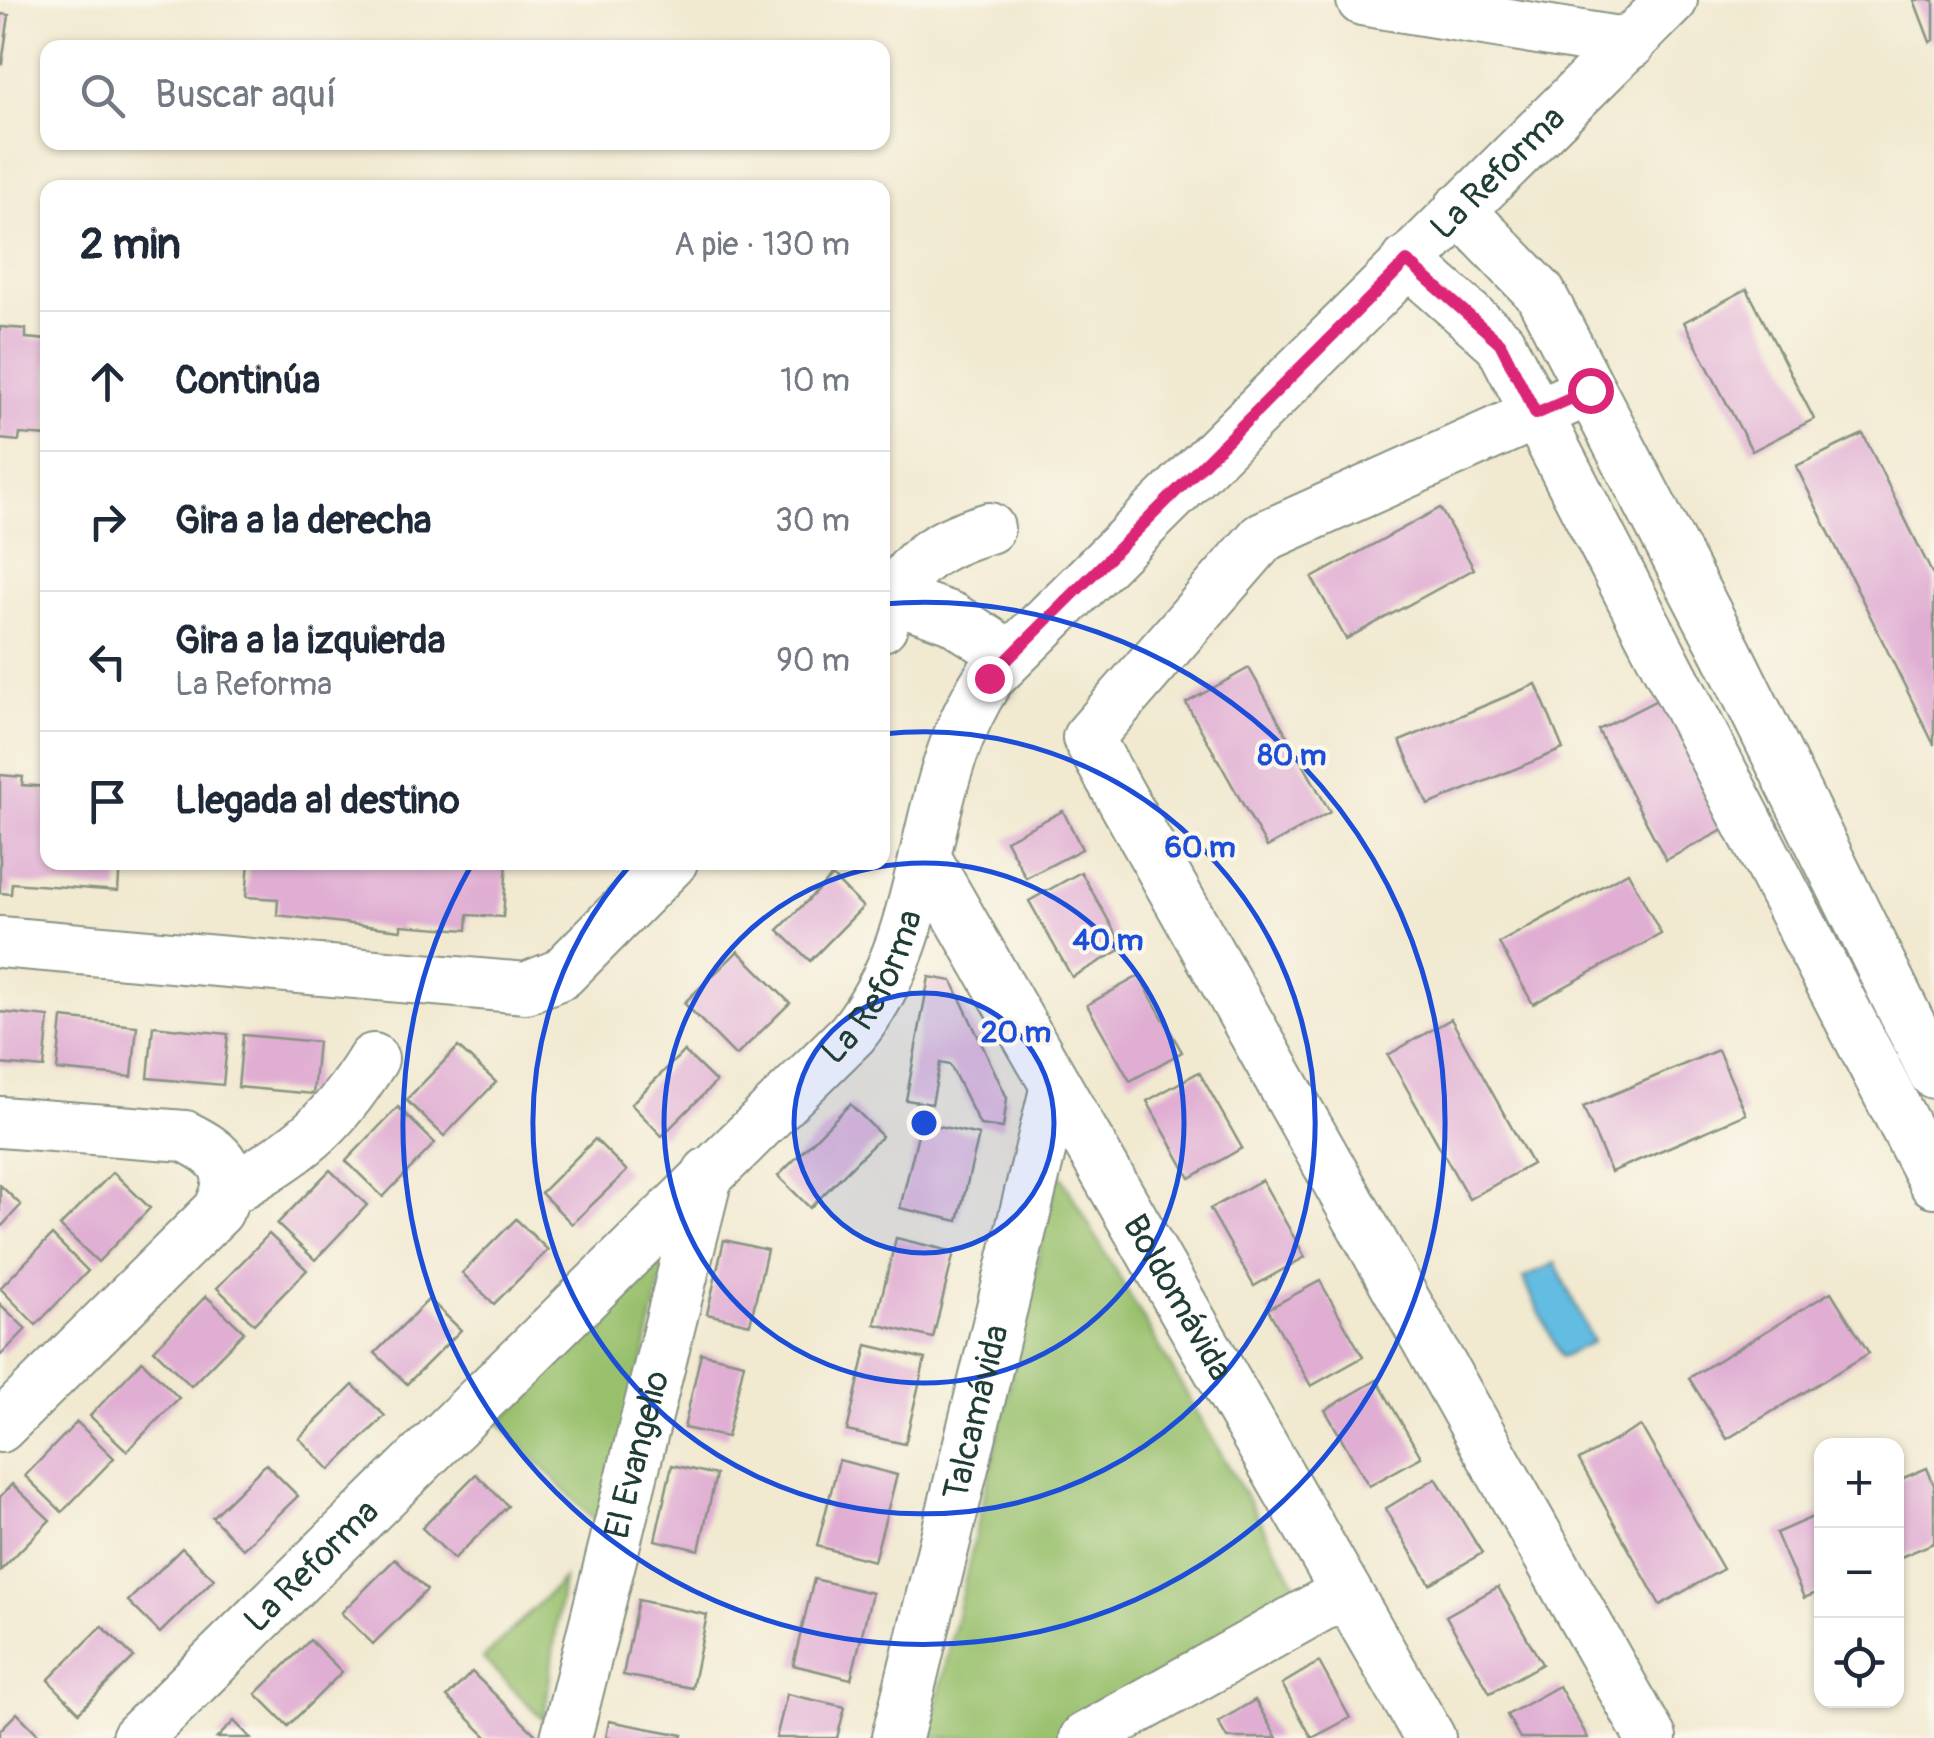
<!DOCTYPE html>
<html lang="es">
<head>
<meta charset="utf-8">
<style>
  :root { --surface:#fff; --page:#f6f6f7; --text:#1f2937; --muted:#747a83; --line:#e0e1e3 }
  body { margin:0; font-family:Pangolin,sans-serif; background:var(--page); color:var(--text) }
  .controls { position:absolute; right:30px; bottom:30px; display:grid; overflow:hidden; border-radius:20px; box-shadow:0 2px 8px #0004 }
  .controls button { width:90px; height:90px; display:grid; place-items:center; padding:0; border:0; border-bottom:2px solid var(--line); background:var(--surface); color:var(--text); font:50px sans-serif }
  .stop { position:absolute; width:30px; height:30px; margin:-22px; border:8px solid #db2777; border-radius:50%; background:#fff }
  .stop.end { background:#db2777; border-color:#fff; box-shadow:0 2px 10px #0008 }
  .list { margin:0; padding:0; list-style:none }
  h2 { display:flex; justify-content:space-between; align-items:center; height:130px; margin:0; padding:0 40px; font-size:42px }
  h2 small { font-size:32px; font-weight:400; color:var(--muted) }
  .list li { display:grid; grid-template-columns:65px 1fr auto; gap:30px; align-items:center; box-sizing:border-box; height:140px; padding:0 40px; border-top:2px solid var(--line) }
  .list b { display:block; font-size:38px; white-space:nowrap }
  .list p { margin:0; font-size:32px; white-space:nowrap; color:var(--muted) }
  .list em { font-size:32px; font-style:normal; color:var(--muted) }
  .icon { flex:none; width:55px; height:55px; fill:none; stroke:currentColor; stroke-width:2; stroke-linecap:round; stroke-linejoin:round }
  .map { position:relative; flex:none; width:1934px; height:1738px; overflow:hidden }
  .search { position:absolute; background:var(--surface); box-shadow:0 2px 8px #0004; left:40px; top:40px; width:850px; height:110px; display:flex; align-items:center; gap:25px; box-sizing:border-box; padding:0 35px; border-radius:20px; color:var(--muted); font-size:38px }
  .panel { position:absolute; background:var(--surface); box-shadow:0 2px 8px #0004; left:40px; top:180px; width:850px; height:690px; border-radius:20px }
  .map>svg:first-child { display:block }
  .green { fill:#98c06c; stroke:#5c7e50; stroke-width:2.5 }
  .water { fill:#64bce2; stroke:#427c8b; stroke-width:2.5 }
  .building { fill:#e0aed3 }
  .lines { fill:none; stroke-linecap:round; stroke-linejoin:round }
  .minor-casing { stroke:#889382; stroke-width:54 }
  .minor { stroke:#fff; stroke-width:50 }
  .route { stroke:#db2777; stroke-width:12 }
  .ring { fill:none; stroke:#1d4ed8; stroke-width:5 }
  .labels { text-anchor:middle; dominant-baseline:central; stroke-width:8; stroke-linejoin:round; paint-order:stroke }
  .street-label { font-size:35px; fill:#1f3d34; stroke:#fbf7ec }
  .centre { fill:#1d4ed8; stroke:#fbf7ec; stroke-width:5 }
  .ring-label { font-size:30px; text-anchor:middle; font-weight:bold; fill:#1d4ed8; stroke:#fbf7ec; stroke-width:8; stroke-linejoin:round; paint-order:stroke }
</style>
</head>
<body>
<div class="map">
<svg width="1934" height="1738" viewBox="0 0 1934 1738">
  <rect width="100%" height="100%" fill="#fbf7ec"/>
  <filter id="ink" filterUnits="userSpaceOnUse"><feTurbulence type="fractalNoise" baseFrequency=".01" numOctaves="2"/><feDisplacementMap in="SourceGraphic" scale="20" xChannelSelector="R" yChannelSelector="G"/><feConvolveMatrix kernelMatrix="1 2 1 2 8 2 1 2 1" color-interpolation-filters="sRGB"/></filter>
  <filter id="wash" filterUnits="userSpaceOnUse"><feTurbulence type="fractalNoise" baseFrequency=".0048" numOctaves="4" result="noise"/><feDisplacementMap in="SourceGraphic" scale="40" xChannelSelector="R" yChannelSelector="G"/><feGaussianBlur stdDeviation="2.25" result="paint"/><feColorMatrix in="noise" values="0 0 0 0 0 0 0 0 0 0 0 0 0 0 0 0 0 1.4 0 .05"/><feComposite in="paint" operator="in"/></filter>
  <g filter="url(#wash)">
    <rect width="100%" height="100%" fill="#f1e9d0"/>
    <g class="green">
      <path d="M 1058,1171 L 1298,1587 L 1054,1738 L 929,1738 Z"/>
      <path d="M 669,1243 L 606,1533 L 500,1423 Z"/>
      <path d="M 563,1579 L 544,1720 L 483,1659 Z"/>
    </g>
    <path class="water" d="M 1555,1263 L 1593,1342 L 1561,1357 L 1523,1278 Z"/>
    <g id="blocks">
      <g class="building">
        <path d="M 1914,0 L 1934,0 L 1934,40 L 1930,42 Z"/>
        <path d="M 0,14 L 9,15 L 2,64 L 0,64 Z"/>
        <path d="M 1747,289 L 1814,419 L 1752,451 L 1684,322 Z"/>
        <path d="M 0,327 L 26,329 L 26,338 L 48,340 L 48,436 L 20,434 L 19,441 L 0,439 Z"/>
        <path d="M 1863,434 L 1934,577 L 1934,745 L 1796,466 Z"/>
        <path d="M 1440,508 L 1474,569 L 1346,639 L 1312,578 Z"/>
        <path d="M 1249,668 L 1330,812 L 1267,847 L 1186,703 Z"/>
        <path d="M 1536,684 L 1563,749 L 1428,805 L 1400,741 Z"/>
        <path d="M 1661,698 L 1729,827 L 1666,860 L 1598,730 Z"/>
        <path d="M 0,775 L 23,777 L 22,785 L 48,787 L 48,862 L 120,862 L 118,891 L 12,883 L 11,894 L 0,893 Z"/>
        <path d="M 1063,811 L 1082,849 L 1026,878 L 1006,840 Z"/>
        <path d="M 249,862 L 507,862 L 503,917 L 468,915 L 467,930 L 401,925 L 401,930 L 277,915 L 278,899 L 246,897 Z"/>
        <path d="M 1081,872 L 1124,948 L 1072,977 L 1029,901 Z"/>
        <path d="M 1628,872 L 1661,934 L 1533,1004 L 1499,943 Z"/>
        <path d="M 832,876 L 863,907 L 810,961 L 778,930 Z"/>
        <path d="M 738,951 L 790,1003 L 736,1056 L 684,1003 Z"/>
        <path d="M 1139,976 L 1182,1052 L 1130,1081 L 1087,1005 Z"/>
        <path d="M 929,977 L 952,981 L 1007,1098 L 1003,1128 L 980,1125 L 950,1065 L 940,1063 L 932,1104 L 906,1100 Z"/>
        <path d="M 0,1012 L 49,1017 L 44,1068 L 0,1064 Z"/>
        <path d="M 62,1018 L 137,1026 L 132,1077 L 57,1070 Z"/>
        <path d="M 1451,1019 L 1532,1164 L 1469,1199 L 1388,1055 Z"/>
        <path d="M 153,1026 L 228,1034 L 223,1085 L 148,1078 Z"/>
        <path d="M 243,1035 L 318,1042 L 313,1094 L 238,1087 Z"/>
        <path d="M 458,1047 L 496,1082 L 444,1136 L 406,1100 Z"/>
        <path d="M 1718,1050 L 1746,1114 L 1611,1172 L 1583,1107 Z"/>
        <path d="M 684,1051 L 716,1082 L 662,1136 L 631,1104 Z"/>
        <path d="M 1199,1072 L 1242,1148 L 1190,1178 L 1147,1101 Z"/>
        <path d="M 850,1104 L 882,1136 L 810,1208 L 778,1176 Z"/>
        <path d="M 398,1107 L 435,1143 L 383,1197 L 346,1161 Z"/>
        <path d="M 921,1122 L 979,1135 L 958,1221 L 900,1208 Z"/>
        <path d="M 595,1139 L 627,1171 L 572,1224 L 541,1193 Z"/>
        <path d="M 330,1170 L 367,1205 L 315,1260 L 277,1224 Z"/>
        <path d="M 113,1172 L 150,1208 L 98,1262 L 60,1226 Z"/>
        <path d="M 1262,1180 L 1305,1257 L 1254,1286 L 1210,1209 Z"/>
        <path d="M 0,1185 L 21,1205 L 0,1228 Z"/>
        <path d="M 516,1219 L 548,1250 L 494,1304 L 462,1273 Z"/>
        <path d="M 269,1234 L 307,1270 L 254,1324 L 217,1288 Z"/>
        <path d="M 52,1235 L 88,1271 L 36,1325 L 0,1288 Z"/>
        <path d="M 896,1238 L 954,1252 L 933,1338 L 875,1324 Z"/>
        <path d="M 724,1240 L 767,1250 L 750,1324 L 707,1314 Z"/>
        <path d="M 1320,1281 L 1363,1357 L 1311,1386 L 1268,1309 Z"/>
        <path d="M 1831,1292 L 1869,1353 L 1727,1439 L 1689,1378 Z"/>
        <path d="M 206,1296 L 244,1332 L 191,1386 L 154,1350 Z"/>
        <path d="M 429,1299 L 461,1330 L 407,1384 L 375,1353 Z"/>
        <path d="M 0,1304 L 26,1329 L 0,1356 Z"/>
        <path d="M 867,1345 L 925,1359 L 905,1444 L 847,1431 Z"/>
        <path d="M 701,1353 L 744,1363 L 727,1437 L 684,1428 Z"/>
        <path d="M 142,1361 L 179,1398 L 127,1451 L 90,1416 Z"/>
        <path d="M 1377,1380 L 1421,1457 L 1369,1486 L 1325,1410 Z"/>
        <path d="M 353,1385 L 385,1416 L 330,1470 L 299,1438 Z"/>
        <path d="M 77,1422 L 114,1458 L 62,1512 L 25,1476 Z"/>
        <path d="M 1641,1426 L 1723,1569 L 1660,1605 L 1579,1460 Z"/>
        <path d="M 839,1460 L 897,1475 L 874,1561 L 817,1546 Z"/>
        <path d="M 266,1464 L 298,1496 L 243,1549 L 212,1517 Z"/>
        <path d="M 672,1465 L 716,1475 L 699,1550 L 655,1540 Z"/>
        <path d="M 1927,1468 L 1934,1485 L 1934,1543 L 1896,1559 L 1896,1481 Z"/>
        <path d="M 476,1474 L 508,1506 L 454,1559 L 422,1528 Z"/>
        <path d="M 1436,1478 L 1482,1553 L 1430,1584 L 1385,1509 Z"/>
        <path d="M 12,1484 L 50,1520 L 0,1571 L 0,1497 Z"/>
        <path d="M 1822,1513 L 1822,1591 L 1804,1598 L 1776,1533 Z"/>
        <path d="M 182,1548 L 214,1579 L 160,1633 L 128,1601 Z"/>
        <path d="M 395,1559 L 427,1590 L 373,1644 L 341,1613 Z"/>
        <path d="M 814,1579 L 872,1593 L 851,1679 L 793,1665 Z"/>
        <path d="M 1498,1587 L 1542,1664 L 1490,1693 L 1446,1616 Z"/>
        <path d="M 638,1600 L 707,1615 L 692,1688 L 623,1675 Z"/>
        <path d="M 102,1626 L 134,1657 L 79,1712 L 48,1680 Z"/>
        <path d="M 310,1640 L 342,1672 L 288,1726 L 256,1694 Z"/>
        <path d="M 1319,1662 L 1350,1718 L 1312,1738 L 1282,1684 Z"/>
        <path d="M 472,1672 L 536,1735 L 534,1738 L 488,1738 L 447,1697 Z"/>
        <path d="M 1559,1686 L 1588,1738 L 1520,1738 L 1507,1715 Z"/>
        <path d="M 787,1694 L 845,1707 L 837,1738 L 776,1738 Z"/>
        <path d="M 1255,1700 L 1277,1738 L 1227,1738 L 1218,1722 Z"/>
        <path d="M 17,1713 L 42,1738 L 0,1738 L 0,1730 Z"/>
        <path d="M 234,1721 L 251,1738 L 217,1738 Z"/>
        <path d="M 609,1721 L 683,1735 L 682,1738 L 606,1738 Z"/>
      </g>
    </g>
  </g>
  <g filter="url(#ink)">
    <use href="#blocks" fill-opacity="0" stroke="#889382" stroke-width="2.5"/>
    <g class="lines">
      <defs>
        <g id="minor">
          <path d="M 1362,0 L 1630,44"/>
          <path d="M 1459,209 L 1540,293 L 1727,653 L 1934,1073"/>
          <path d="M 1407,261 L 1500,343 L 1934,1182"/>
          <path d="M 1590,390 L 1263,537 L 1088,738 L 1651,1738"/>
          <path d="M 892,597 L 952,618 L 1009,655"/>
          <path d="M 882,626 C 902,567 929,545 989,528"/>
          <path id="s1" d="M 925,857 L 1430,1738"/>
          <path d="M 0,942 L 526,988 L 561,974 L 672,862"/>
          <path d="M 0,1122 L 185,1136 C 221,1154 240,1170 218,1211 L 0,1427"/>
          <path d="M 229,1191 C 299,1149 329,1130 373,1059"/>
          <path id="s2" d="M 137,1738 L 852,1034 C 938,927 914,790 989,678 L 1672,0"/>
          <path id="s3" d="M 566,1738 L 708,1173"/>
          <path id="s4" d="M 897,1738 L 1056,1086"/>
          <path d="M 1085,1738 L 1346,1592"/>
        </g>
      </defs>
      <use href="#minor" class="minor-casing"/>
      <use href="#minor" class="minor"/>
    </g>
  </g>
  <g class="lines" filter="url(#ink)">
    <path class="route" d="M 989,678 L 1407,261 L 1500,343 L 1536,414 L 1590,390"/>
  </g>
  <circle cx="924" cy="1123" r="130" fill="#1d4ed8" fill-opacity=".12"/>
  <g class="ring">
    <circle cx="924" cy="1123" r="130"/>
    <circle cx="924" cy="1123" r="260"/>
    <path d="M883 734A391 391 0 1 1 631 864"/>
    <path d="M883 604A521 521 0 1 1 471 866"/>
  </g>
  <g class="labels">
    <g class="street-label">
      <text stroke="none"><textPath href="#s2" startOffset="2105">La Reforma</textPath></text>
      <text stroke="none"><textPath href="#s2" startOffset="1055">La Reforma</textPath></text>
      <text stroke="none"><textPath href="#s1" startOffset="508">Boldomávida</textPath></text>
      <text stroke="none"><textPath href="#s4" startOffset="335">Talcamávida</textPath></text>
      <text stroke="none"><textPath href="#s3" startOffset="292">El Evangelio</textPath></text>
      <text stroke="none"><textPath href="#s2" startOffset="245">La Reforma</textPath></text>
    </g>
  </g>
  <circle cx="924" cy="1123" r="15" class="centre"/>
  <g class="ring-label">
    <text x="1292" y="765">80 m</text>
    <text x="1200" y="857">60 m</text>
    <text x="1108" y="950">40 m</text>
    <text x="1016" y="1042">20 m</text>
  </g>
</svg>
<div class="controls">
<button>+</button>
<button>−</button>
<button><svg class="icon" aria-label="locate" viewBox="0 0 24 24"><circle cx="12" cy="12" r="6"/><path d="M12 2v4M12 18v4M2 12h4M18 12h4"/></svg></button>
</div>
<div class="stop" style="left:1590px;top:390px"></div>
<div class="stop end" style="left:989px;top:678px"></div>
<div class="search"><svg class="icon" aria-label="search" viewBox="0 0 24 24"><circle cx="10" cy="10" r="6"/><path d="M15 15l6 6"/></svg>Buscar aquí</div>
<section class="panel">
<h2>2 min<small>A pie · 130 m</small></h2>
<ul class="list">
<li><svg class="icon" aria-label="ahead" viewBox="0 0 24 24"><path d="M12 20V5M6 11l6-6 6 6"/></svg><div><b>Continúa</b></div><em>10 m</em></li>
<li><svg class="icon" aria-label="right" viewBox="0 0 24 24"><path d="M7 20v-9h11M14 6l5 5-5 5"/></svg><div><b>Gira a la derecha</b></div><em>30 m</em></li>
<li><svg class="icon" aria-label="left" viewBox="0 0 24 24"><path d="M17 20v-9H6M10 6l-5 5 5 5"/></svg><div><b>Gira a la izquierda</b><p>La Reforma</p></div><em>90 m</em></li>
<li><svg class="icon" aria-label="arrive" viewBox="0 0 24 24"><path d="M6 21V4h12l-3 4 3 4H6"/></svg><div><b>Llegada al destino</b></div></li>
</ul>
</section>
</div>
</body>
</html>
